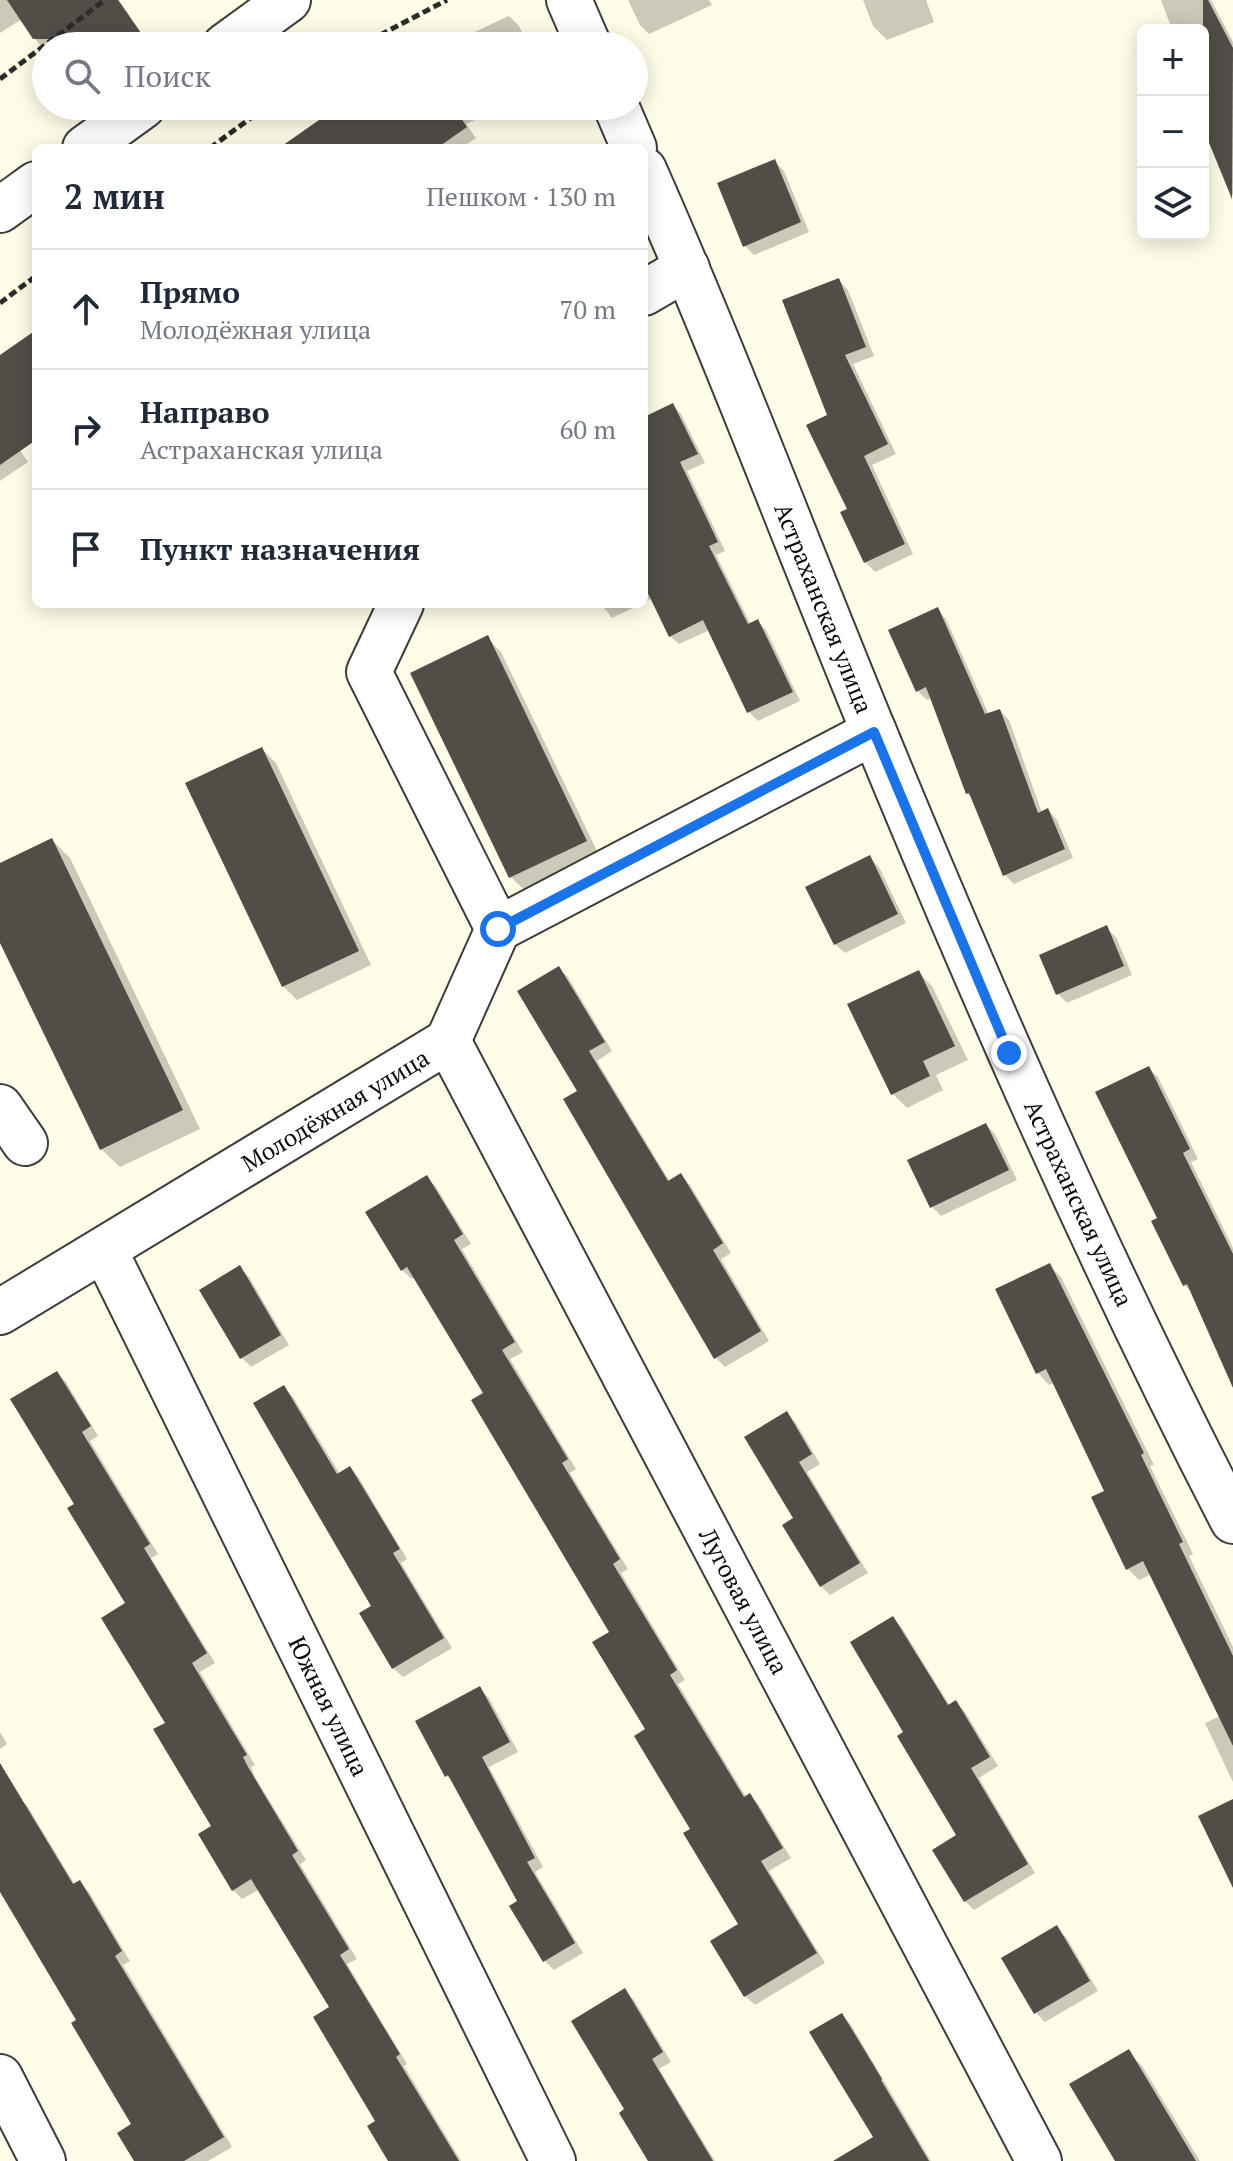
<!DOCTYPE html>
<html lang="ru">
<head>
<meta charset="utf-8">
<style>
  :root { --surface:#fff; --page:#f2f2f3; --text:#1f2937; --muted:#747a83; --line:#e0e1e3 }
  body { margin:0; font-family:"PT Serif",serif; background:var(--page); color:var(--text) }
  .controls { position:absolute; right:24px; top:24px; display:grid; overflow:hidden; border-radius:12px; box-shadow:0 4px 20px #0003 }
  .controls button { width:72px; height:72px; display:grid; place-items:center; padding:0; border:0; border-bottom:2px solid var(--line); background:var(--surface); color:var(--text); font:40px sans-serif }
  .stop { position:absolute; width:24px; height:24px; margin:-18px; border:6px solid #1a73e8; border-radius:50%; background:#fff }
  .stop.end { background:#1a73e8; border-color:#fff; box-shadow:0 2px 8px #0008 }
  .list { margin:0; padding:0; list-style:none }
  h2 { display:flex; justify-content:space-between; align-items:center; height:104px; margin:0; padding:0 32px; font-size:34px }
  h2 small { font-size:26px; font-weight:400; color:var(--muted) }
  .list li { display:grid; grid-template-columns:52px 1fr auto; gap:24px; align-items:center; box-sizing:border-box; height:120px; padding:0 32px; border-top:2px solid var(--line) }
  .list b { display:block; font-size:30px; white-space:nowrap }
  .list p { margin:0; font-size:26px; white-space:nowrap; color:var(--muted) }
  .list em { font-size:26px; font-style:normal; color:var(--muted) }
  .icon { flex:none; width:44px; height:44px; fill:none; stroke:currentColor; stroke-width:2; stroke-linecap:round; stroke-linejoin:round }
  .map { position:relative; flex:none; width:1233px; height:2161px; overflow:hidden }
  .search { position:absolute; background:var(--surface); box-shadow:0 4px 20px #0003; left:32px; top:32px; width:616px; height:88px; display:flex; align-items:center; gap:20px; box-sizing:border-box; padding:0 28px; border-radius:44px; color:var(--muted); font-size:30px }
  .panel { position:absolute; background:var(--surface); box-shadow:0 4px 20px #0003; left:32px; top:144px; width:616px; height:464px; border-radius:12px }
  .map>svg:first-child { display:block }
  .shadow { fill:#0003 }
  .building { fill:#524d47 }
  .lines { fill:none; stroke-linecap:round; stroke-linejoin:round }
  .minor-casing { stroke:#3d3d3d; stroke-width:48 }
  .path { stroke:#2c2c2c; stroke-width:5; stroke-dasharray:8 4; stroke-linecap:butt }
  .minor { stroke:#fff; stroke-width:44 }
  .route { stroke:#1a73e8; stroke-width:10 }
  .labels { text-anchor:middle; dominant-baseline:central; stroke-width:8; stroke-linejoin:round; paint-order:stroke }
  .street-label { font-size:24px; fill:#0a0a0a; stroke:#fff }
</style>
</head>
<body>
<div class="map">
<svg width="1233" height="2161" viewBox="0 0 1233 2161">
  <rect width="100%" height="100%" fill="#fefde8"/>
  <g class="shadow">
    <path d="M 0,0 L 119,0 L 150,46 L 46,46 L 46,54 L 22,19 L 0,33 Z"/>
    <path d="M 628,0 L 709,0 L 712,5 L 649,34 L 640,25 Z"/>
    <path d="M 863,0 L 926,0 L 934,22 L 887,40 L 873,26 Z"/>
    <path d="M 1161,0 L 1211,0 L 1233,42 L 1233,196 L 1210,140 L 1203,142 L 1203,30 L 1159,30 L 1170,24 Z"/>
    <path d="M 509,16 L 519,26 L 529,46 L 444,46 Z"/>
    <path d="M 46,67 L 46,93 L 34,75 Z"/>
    <path d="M 55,106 L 76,106 L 64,115 Z"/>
    <path d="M 343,106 L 505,106 L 466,124 L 476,138 L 461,148 L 284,148 Z"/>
    <path d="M 775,162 L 784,171 L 809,232 L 754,255 L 745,246 Z"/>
    <path d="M 839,280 L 848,290 L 874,356 L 853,364 L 896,454 L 872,465 L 913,554 L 875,572 L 865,562 L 849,510 L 830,416 Z"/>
    <path d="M 36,332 L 36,432 L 17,446 L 28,462 L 0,481 L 0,361 Z"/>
    <path d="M 673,406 L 681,414 L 705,463 L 687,471 L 725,551 L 716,555 L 751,625 L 758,622 L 766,630 L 800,701 L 758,721 L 749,712 L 710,630 L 679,644 L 670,636 L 653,598 L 644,602 L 644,419 Z"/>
    <path d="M 601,604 L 641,604 L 612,618 Z"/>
    <path d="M 937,609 L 946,619 L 989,715 L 1000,711 L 1009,720 L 1042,813 L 1048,810 L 1057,820 L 1073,858 L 1014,884 L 1004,874 L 973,799 L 967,793 L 932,698 L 927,700 L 918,691 Z"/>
    <path d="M 487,638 L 501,652 L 599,855 L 525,891 L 511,877 Z"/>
    <path d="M 262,749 L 276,763 L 371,965 L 297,1000 L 283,986 Z"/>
    <path d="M 52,840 L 70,858 L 200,1129 L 120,1167 L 101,1149 L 0,938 L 0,865 Z"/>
    <path d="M 869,858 L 879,867 L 906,923 L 845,953 L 835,944 Z"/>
    <path d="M 1106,928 L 1116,937 L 1132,975 L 1067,1003 L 1058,994 Z"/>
    <path d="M 558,968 L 568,977 L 612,1051 L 597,1061 L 670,1182 L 681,1176 L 690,1185 L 731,1253 L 721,1259 L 769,1341 L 725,1367 L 716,1358 L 580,1092 Z"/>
    <path d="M 918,972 L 932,986 L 968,1060 L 936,1075 L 943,1090 L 907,1108 L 893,1094 Z"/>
    <path d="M 1148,1068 L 1158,1077 L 1198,1159 L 1191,1162 L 1233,1248 L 1233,1385 L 1194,1294 L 1184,1285 L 1160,1219 Z"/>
    <path d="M 986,1125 L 995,1134 L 1017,1180 L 941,1216 L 932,1207 Z"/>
    <path d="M 427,1178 L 436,1187 L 471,1244 L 462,1249 L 523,1352 L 510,1359 L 576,1469 L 570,1473 L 628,1569 L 621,1573 L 685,1680 L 678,1684 L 746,1797 L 750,1795 L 759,1805 L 791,1858 L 769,1871 L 825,1963 L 755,2005 L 745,1996 L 741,1925 L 693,1830 L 648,1730 L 612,1632 L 486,1394 L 416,1277 L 412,1279 L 402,1270 L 368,1213 Z"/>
    <path d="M 1049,1265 L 1061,1277 L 1154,1465 L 1150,1466 L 1193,1554 L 1189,1556 L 1233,1647 L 1233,1782 L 1205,1723 L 1220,1716 L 1152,1574 L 1139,1580 L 1128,1569 L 1107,1492 L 1055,1382 L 1049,1385 L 1038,1373 Z"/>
    <path d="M 240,1268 L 249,1277 L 289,1345 L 251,1367 L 242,1358 Z"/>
    <path d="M 57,1373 L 66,1382 L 98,1436 L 90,1441 L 158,1554 L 151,1558 L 215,1663 L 200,1672 L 255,1765 L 251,1767 L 256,1779 L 306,1860 L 300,1864 L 357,1959 L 347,1964 L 407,2064 L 404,2066 L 461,2161 L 391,2161 L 378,2121 L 331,2008 L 260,1889 L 242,1899 L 233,1890 L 214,1826 L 167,1723 L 128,1604 L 76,1505 Z"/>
    <path d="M 283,1387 L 293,1397 L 340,1474 L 350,1468 L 359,1478 L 407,1559 L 401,1563 L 452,1648 L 403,1677 L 393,1668 L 373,1607 Z"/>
    <path d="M 787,1414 L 796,1423 L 820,1464 L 807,1472 L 868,1573 L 830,1595 L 821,1586 L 796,1519 Z"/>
    <path d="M 893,1618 L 902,1628 L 950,1706 L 956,1703 L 965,1712 L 998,1766 L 979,1778 L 1035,1873 L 974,1910 L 965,1901 L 959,1836 L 906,1732 Z"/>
    <path d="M 480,1689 L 489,1698 L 518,1752 L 489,1767 L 543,1867 L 535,1872 L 583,1953 L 554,1970 L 545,1961 L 519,1902 L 457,1786 L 446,1775 Z"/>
    <path d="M 0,1732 L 7,1744 L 0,1749 Z"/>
    <path d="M 19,1797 L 28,1807 L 75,1885 L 79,1882 L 89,1892 L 130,1961 L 123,1965 L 232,2147 L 208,2161 L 137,2161 L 134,2125 L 0,1875 L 0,1809 Z"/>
    <path d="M 1056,1928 L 1066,1937 L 1098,1991 L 1045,2022 L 1036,2013 Z"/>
    <path d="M 625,1991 L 634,2000 L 671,2062 L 659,2069 L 715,2161 L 650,2161 L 627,2110 Z"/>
    <path d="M 842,2015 L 851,2025 L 931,2161 L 864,2161 L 875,2138 Z"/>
    <path d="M 1128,2052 L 1142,2066 L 1200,2161 L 1118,2161 Z"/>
  </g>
  <g class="building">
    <path d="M 7,0 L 118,0 L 150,46 L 72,46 L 82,39 L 33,39 Z"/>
    <path d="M 1203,0 L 1208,0 L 1233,48 L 1232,199 L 1203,128 Z"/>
    <path d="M 339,106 L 453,106 L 467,127 L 437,148 L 279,148 Z"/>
    <path d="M 775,159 L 801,222 L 743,247 L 717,183 Z"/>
    <path d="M 839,278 L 866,347 L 845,355 L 888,444 L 864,456 L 905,544 L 864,563 L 840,512 L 847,509 L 806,425 L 827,415 L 782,300 Z"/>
    <path d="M 36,330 L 36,440 L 0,465 L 0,355 Z"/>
    <path d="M 673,403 L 698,454 L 680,462 L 718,542 L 709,546 L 748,624 L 758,619 L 793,692 L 747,713 L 703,620 L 669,637 L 644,585 L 644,417 Z"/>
    <path d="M 938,607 L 985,714 L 1000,709 L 1038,813 L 1048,808 L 1065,849 L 1003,876 L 969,793 L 966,794 L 926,687 L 916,692 L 888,630 Z"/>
    <path d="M 488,635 L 587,841 L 509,878 L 410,673 Z"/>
    <path d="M 262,747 L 359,951 L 282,987 L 185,783 Z"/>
    <path d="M 52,838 L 183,1110 L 100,1150 L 0,943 L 0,863 Z"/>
    <path d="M 870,855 L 898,914 L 834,945 L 805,887 Z"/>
    <path d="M 1107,925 L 1124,966 L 1056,995 L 1039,955 Z"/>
    <path d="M 559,966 L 605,1042 L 589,1051 L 668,1181 L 681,1173 L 723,1243 L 713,1250 L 761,1331 L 714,1359 L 563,1099 L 577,1091 L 517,991 Z"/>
    <path d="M 919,970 L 955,1046 L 923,1061 L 930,1076 L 891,1095 L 847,1004 Z"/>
    <path d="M 1149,1066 L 1190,1149 L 1183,1153 L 1233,1254 L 1233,1388 L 1187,1284 L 1183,1286 L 1151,1221 L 1157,1218 L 1095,1092 Z"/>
    <path d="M 986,1123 L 1009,1170 L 930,1208 L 907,1160 Z"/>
    <path d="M 427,1175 L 463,1234 L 454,1240 L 515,1342 L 502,1350 L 568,1459 L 562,1463 L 620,1559 L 613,1564 L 677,1670 L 670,1675 L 744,1797 L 750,1793 L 783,1848 L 761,1861 L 817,1953 L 744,1997 L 710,1941 L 738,1924 L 683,1833 L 690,1829 L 634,1736 L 645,1729 L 592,1642 L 609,1632 L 471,1400 L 483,1393 L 407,1267 L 401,1271 L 365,1212 Z"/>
    <path d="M 1050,1263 L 1144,1453 L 1141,1455 L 1183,1542 L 1179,1544 L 1233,1656 L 1233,1746 L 1143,1561 L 1126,1570 L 1091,1497 L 1104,1491 L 1046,1369 L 1036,1374 L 995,1289 Z"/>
    <path d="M 240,1265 L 281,1335 L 240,1359 L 199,1290 Z"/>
    <path d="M 57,1371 L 91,1426 L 82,1432 L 150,1544 L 144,1548 L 207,1653 L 192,1663 L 247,1755 L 243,1757 L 248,1767 L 298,1851 L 292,1855 L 349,1949 L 340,1955 L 400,2054 L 396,2057 L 459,2161 L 388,2161 L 367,2126 L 375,2121 L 313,2017 L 329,2007 L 251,1879 L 232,1891 L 198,1834 L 211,1826 L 153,1729 L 165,1723 L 101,1618 L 125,1603 L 67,1508 L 74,1504 L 10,1399 Z"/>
    <path d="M 284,1385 L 337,1474 L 350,1466 L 400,1549 L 393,1553 L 444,1638 L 392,1669 L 359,1613 L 371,1606 L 253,1403 Z"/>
    <path d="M 787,1411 L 812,1454 L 799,1462 L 860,1563 L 820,1587 L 782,1525 L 793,1518 L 744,1437 Z"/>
    <path d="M 893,1616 L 948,1705 L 956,1700 L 990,1757 L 971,1768 L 1028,1864 L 964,1902 L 932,1850 L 956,1835 L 897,1736 L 903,1732 L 850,1642 Z"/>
    <path d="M 480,1686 L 510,1742 L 482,1757 L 535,1858 L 527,1862 L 575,1943 L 543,1962 L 509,1906 L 517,1901 L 448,1775 L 445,1777 L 415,1721 Z"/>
    <path d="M 0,1763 L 73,1884 L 80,1880 L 122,1951 L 115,1956 L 224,2137 L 184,2161 L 134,2161 L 117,2133 L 131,2124 L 71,2023 L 76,2020 L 0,1892 Z"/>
    <path d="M 1233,1799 L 1233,1888 L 1198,1816 Z"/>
    <path d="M 1057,1925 L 1090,1981 L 1034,2014 L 1001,1958 Z"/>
    <path d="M 625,1988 L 663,2052 L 652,2059 L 713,2161 L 648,2161 L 619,2113 L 624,2109 L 571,2021 Z"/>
    <path d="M 842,2013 L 882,2079 L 881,2080 L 929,2161 L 833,2161 L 873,2137 L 809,2032 Z"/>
    <path d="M 1129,2049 L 1196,2161 L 1115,2161 L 1069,2084 Z"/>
  </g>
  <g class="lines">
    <defs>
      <g id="minor">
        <path d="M 569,0 L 589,46"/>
        <path d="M 225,46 L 288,0"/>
        <path d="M 616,106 L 634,148"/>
        <path d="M 85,148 L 143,106"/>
        <path d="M 644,170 C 726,355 797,545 874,732 C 984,999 1100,1264 1233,1521"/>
        <path d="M 0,210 L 36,184"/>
        <path d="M 644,293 L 687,268"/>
        <path d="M 401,604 L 369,672 L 498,929"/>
        <path d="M 448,1041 L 1039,2161"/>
        <path d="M 0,1107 L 25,1143"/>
        <path d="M 105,1251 L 553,2161"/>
        <path d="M 0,1312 L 448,1041 L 498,929 L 874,732"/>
        <path d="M 0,2077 L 43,2161"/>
      </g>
    </defs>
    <use href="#minor" class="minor-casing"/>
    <g class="path">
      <path d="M 359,46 L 447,0"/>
      <path d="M 0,79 L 105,0"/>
      <path d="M 210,148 L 267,106"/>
      <path d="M 0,303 L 36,276"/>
    </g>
    <use href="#minor" class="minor"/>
  </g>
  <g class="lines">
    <path class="route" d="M 498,929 L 874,732 L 1009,1053"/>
  </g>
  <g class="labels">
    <g class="street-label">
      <text transform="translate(824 608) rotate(68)">Астраханская улица</text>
      <text transform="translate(335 1110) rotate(-31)">Молодёжная улица</text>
      <text transform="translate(1079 1203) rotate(65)">Астраханская улица</text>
      <text transform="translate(744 1601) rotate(62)">Луговая улица</text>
      <text transform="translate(329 1706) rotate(64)">Южная улица</text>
    </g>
  </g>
</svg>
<div class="controls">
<button>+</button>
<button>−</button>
<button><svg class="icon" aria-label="layers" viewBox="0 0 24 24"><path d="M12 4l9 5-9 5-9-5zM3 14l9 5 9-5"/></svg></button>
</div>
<div class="stop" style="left:498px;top:929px"></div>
<div class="stop end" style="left:1009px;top:1053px"></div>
<div class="search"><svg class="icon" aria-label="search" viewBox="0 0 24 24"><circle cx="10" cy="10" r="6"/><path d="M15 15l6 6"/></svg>Поиск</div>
<section class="panel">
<h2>2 мин<small>Пешком · 130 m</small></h2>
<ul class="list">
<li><svg class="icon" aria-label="ahead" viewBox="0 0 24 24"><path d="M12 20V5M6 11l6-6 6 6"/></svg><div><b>Прямо</b><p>Молодёжная улица</p></div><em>70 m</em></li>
<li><svg class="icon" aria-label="right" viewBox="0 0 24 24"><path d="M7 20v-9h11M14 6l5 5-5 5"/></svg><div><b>Направо</b><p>Астраханская улица</p></div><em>60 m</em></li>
<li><svg class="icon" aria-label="arrive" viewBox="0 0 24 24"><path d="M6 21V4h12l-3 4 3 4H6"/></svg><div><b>Пункт назначения</b></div></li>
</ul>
</section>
</div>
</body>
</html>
